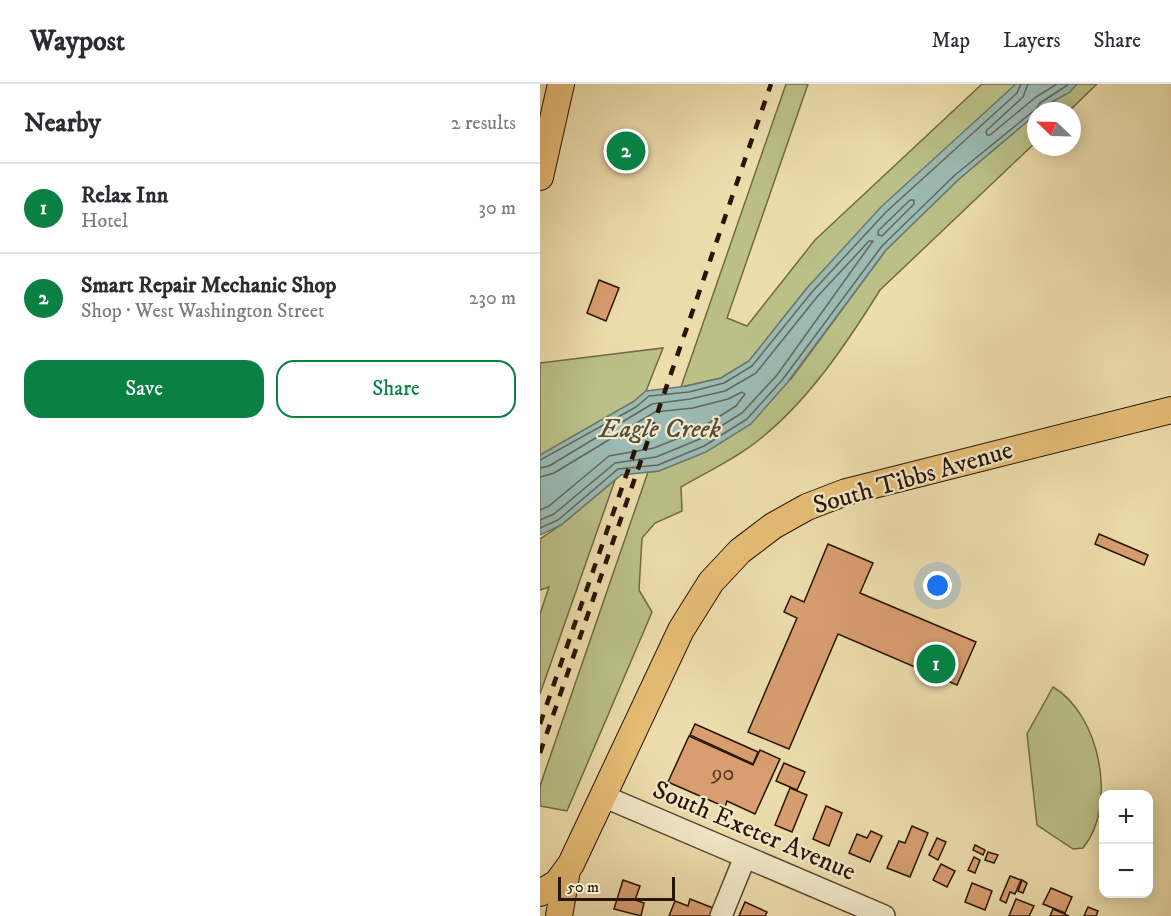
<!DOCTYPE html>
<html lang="en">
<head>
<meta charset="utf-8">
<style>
  :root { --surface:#fff; --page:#f7f7f7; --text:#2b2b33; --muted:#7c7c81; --line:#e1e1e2; --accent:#0b8043 }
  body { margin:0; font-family:"IM FELL DW Pica",serif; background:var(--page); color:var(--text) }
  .controls { position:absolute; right:18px; bottom:18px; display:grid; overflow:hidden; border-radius:12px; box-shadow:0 3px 15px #0003 }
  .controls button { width:54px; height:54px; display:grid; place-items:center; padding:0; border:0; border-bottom:2px solid var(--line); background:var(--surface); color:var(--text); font:30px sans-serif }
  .compass { position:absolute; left:487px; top:18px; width:54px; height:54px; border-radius:50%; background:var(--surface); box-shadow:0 3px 15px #0003; rotate:293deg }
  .scale { position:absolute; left:18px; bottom:15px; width:117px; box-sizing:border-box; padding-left:6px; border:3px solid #281402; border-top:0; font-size:16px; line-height:21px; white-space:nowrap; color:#281402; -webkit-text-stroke:4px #f3e9ca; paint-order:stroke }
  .you { position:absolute; left:398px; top:502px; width:21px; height:21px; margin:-15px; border:4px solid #fff; border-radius:50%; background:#1a73e8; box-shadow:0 0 0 9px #1a73e833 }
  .badge { display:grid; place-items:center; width:39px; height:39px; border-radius:50%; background:var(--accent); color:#fff; font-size:20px; font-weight:700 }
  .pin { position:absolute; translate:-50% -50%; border:3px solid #fff; box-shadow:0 2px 6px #0006 }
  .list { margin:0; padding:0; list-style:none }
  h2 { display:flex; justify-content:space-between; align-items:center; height:78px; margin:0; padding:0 24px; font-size:26px }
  h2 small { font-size:20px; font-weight:400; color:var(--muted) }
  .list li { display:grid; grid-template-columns:39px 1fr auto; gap:18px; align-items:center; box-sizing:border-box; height:90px; padding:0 24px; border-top:2px solid var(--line) }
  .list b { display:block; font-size:22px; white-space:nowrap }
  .list p { margin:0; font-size:20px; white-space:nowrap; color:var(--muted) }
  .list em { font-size:20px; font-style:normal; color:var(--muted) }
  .actions { display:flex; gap:12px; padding:18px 24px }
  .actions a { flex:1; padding:14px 0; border:2px solid var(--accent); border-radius:18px; text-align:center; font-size:21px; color:var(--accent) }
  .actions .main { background:var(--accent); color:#fff }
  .map { position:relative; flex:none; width:631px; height:832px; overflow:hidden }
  header { display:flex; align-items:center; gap:36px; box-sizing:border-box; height:84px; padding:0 30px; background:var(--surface); border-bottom:2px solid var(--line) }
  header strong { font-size:28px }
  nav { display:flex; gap:33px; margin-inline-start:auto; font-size:21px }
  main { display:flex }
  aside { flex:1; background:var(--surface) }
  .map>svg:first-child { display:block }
  .green { fill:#bac088; stroke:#716a45; stroke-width:1.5 }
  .water { fill:#9bbab3; stroke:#6d786c; stroke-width:1.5 }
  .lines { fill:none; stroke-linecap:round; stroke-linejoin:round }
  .shore { stroke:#62675a; stroke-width:1.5 }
  .building { fill:#d89e70; stroke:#281402; stroke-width:1.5 }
  .minor-casing { stroke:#59462d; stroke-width:24 }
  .major-casing { stroke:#281402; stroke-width:28 }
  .minor { stroke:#f3e9ca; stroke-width:21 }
  .major { stroke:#e6be76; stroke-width:26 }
  .rail { stroke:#281402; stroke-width:4.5; stroke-dasharray:10 10; stroke-linecap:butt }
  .labels { text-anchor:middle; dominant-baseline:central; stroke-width:4.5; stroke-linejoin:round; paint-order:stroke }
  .number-label { font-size:22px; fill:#54361e }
  .street-label { font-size:26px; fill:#281402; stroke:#f3e9ca }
  .water-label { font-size:27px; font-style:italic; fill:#504e40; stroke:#f3e9ca }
</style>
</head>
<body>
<header>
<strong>Waypost</strong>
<nav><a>Map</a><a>Layers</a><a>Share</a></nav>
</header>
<main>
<aside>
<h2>Nearby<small>2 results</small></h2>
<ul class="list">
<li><span class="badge">1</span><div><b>Relax Inn</b><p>Hotel</p></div><em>30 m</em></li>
<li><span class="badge">2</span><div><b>Smart Repair Mechanic Shop</b><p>Shop · West Washington Street</p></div><em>230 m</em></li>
</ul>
<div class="actions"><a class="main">Save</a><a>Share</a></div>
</aside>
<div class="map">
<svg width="631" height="832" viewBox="0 0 631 832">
  <rect width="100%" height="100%" fill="#edddad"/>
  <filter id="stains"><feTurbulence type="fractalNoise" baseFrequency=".00333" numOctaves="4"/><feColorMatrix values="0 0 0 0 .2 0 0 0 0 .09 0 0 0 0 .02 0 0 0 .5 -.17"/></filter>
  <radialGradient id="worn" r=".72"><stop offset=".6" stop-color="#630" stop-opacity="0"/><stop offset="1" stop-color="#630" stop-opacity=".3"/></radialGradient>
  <g class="green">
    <path d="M 246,0 L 268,0 L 187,234 L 207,242 L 275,156 L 442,0 L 476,0 L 267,204 L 209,277 L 181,294 L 141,303 Z"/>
    <path d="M 537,0 L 557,0 L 529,27 L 500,27 Z"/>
    <path d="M 496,30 L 496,58 L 340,206 C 307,259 269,316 220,355 C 197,374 167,388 141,403 L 142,427 L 115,439 L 102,454 L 99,506 L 112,528 L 27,727 L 0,722 L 0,702 L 108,388 L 119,387 L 251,295 L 346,166 L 419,95 Z"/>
    <path d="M 123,264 L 106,307 L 93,318 L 0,371 L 0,279 Z"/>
    <path d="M 75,396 L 0,610 L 0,530 L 9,503 L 0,506 L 0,455 L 21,441 Z"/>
    <path d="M 513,603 C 560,630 578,722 543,764 L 533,765 L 497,741 L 487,650 Z"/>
  </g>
  <path class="water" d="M 476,0 L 537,0 L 530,8 L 496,27 L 496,30 L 419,95 L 346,166 L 247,299 L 211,340 L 166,368 L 119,387 L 81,391 L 21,441 L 0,451 L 0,371 L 93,318 L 106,307 L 147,302 L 181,294 L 209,277 L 267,204 L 341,123 Z"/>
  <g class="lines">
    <g class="shore">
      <path d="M 488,0 L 483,13 L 446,47 L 447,51 L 450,51 L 496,13 L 517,0"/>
      <path d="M 370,116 L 374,116 L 374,120 L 342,152 L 338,151 L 338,147 Z"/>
      <path d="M 0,376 L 96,323 L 109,312 L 149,308 L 184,299 L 212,282 L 272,208 L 346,128 L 477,9 L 481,0"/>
      <path d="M 0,384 L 9,382 L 112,320 L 150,315 L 185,307 L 216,289 L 277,213 L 329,157 L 333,157 L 237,291 L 202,329 L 160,355 L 116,373 L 75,379 L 14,430 L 0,436"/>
      <path d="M 0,393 L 14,389 L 115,328 L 153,324 L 188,315 L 202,308 L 205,310 L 196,322 L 156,347 L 114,364 L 69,372 L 9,422 L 0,426"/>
      <path d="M 0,444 L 18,436 L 78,385 L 118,381 L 164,362 L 207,335 L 243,295 L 342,162 L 415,91 L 496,25 L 500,19 L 529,0"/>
    </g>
  </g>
  <g class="building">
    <path d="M 83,54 L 104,56 L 103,76 L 68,75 L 68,60 L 83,60 Z"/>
    <path d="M 59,196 L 79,204 L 66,237 L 47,229 Z"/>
    <path d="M 559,450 L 608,471 L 604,481 L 555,460 Z"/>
    <path d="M 288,460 L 333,479 L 320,509 L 436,558 L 417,601 L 298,550 L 249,665 L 208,648 L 257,534 L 244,528 L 251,512 L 264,518 Z"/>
    <path d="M 155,640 L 218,668 L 213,680 L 150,651 Z"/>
    <path d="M 149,652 L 213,681 L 220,666 L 240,675 L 215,730 L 187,717 L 185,723 L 128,698 Z"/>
    <path d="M 244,679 L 265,688 L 257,706 L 236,697 Z"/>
    <path d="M 250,704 L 267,711 L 252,748 L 235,741 Z"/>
    <path d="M 286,722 L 302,729 L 289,762 L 273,755 Z"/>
    <path d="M 372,742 L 388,749 L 370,793 L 347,784 L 359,757 L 365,759 Z"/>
    <path d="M 331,747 L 342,752 L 330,778 L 309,769 L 317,750 L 327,754 Z"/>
    <path d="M 397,754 L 406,758 L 398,776 L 389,771 Z"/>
    <path d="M 435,761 L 445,766 L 443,771 L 433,766 Z"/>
    <path d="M 448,768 L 458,771 L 454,779 L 445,776 Z"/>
    <path d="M 434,773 L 440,776 L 435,789 L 428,786 Z"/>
    <path d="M 401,780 L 415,787 L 407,803 L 393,796 Z"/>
    <path d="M 470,792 L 481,796 L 475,810 L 470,808 L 466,819 L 460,816 Z"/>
    <path d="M 83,796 L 100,802 L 95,816 L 104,819 L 101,832 L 74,825 Z"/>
    <path d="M 482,796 L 487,799 L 483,809 L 478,807 Z"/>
    <path d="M 432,799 L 452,807 L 445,826 L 425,818 Z"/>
    <path d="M 511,804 L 532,813 L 525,829 L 503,820 Z"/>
    <path d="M 150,815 L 173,824 L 170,832 L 129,832 L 135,817 L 148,822 Z"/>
    <path d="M 476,815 L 494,822 L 489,832 L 469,832 Z"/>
    <path d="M 205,818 L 227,828 L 225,832 L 199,832 Z"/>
    <path d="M 548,823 L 558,827 L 556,832 L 544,832 Z"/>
    <path d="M 513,825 L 529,832 L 510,832 Z"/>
  </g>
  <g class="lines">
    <defs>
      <g id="minor">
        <path d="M 63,712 L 344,832"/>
        <path d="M 181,832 L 205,773"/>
      </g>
      <g id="major">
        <path d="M 0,93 L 21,0"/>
        <path d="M 0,809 L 17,799 L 31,780 L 141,546 L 171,498 L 200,467 L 233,442 L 267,423 L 306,408 L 631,326"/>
        <path d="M 19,832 L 27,786"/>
      </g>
    </defs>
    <use href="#minor" class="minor-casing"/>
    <use href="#major" class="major-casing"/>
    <use href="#minor" class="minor"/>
    <use href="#major" class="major"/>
    <g class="rail">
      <path d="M 0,640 L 104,340"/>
      <path d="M 0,669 L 231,0"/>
    </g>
  </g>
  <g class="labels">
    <g class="number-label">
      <text x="183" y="689">90</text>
    </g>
    <g class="street-label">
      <text transform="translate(373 394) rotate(-16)">South Tibbs Avenue</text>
      <text transform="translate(214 747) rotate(23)">South Exeter Avenue</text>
    </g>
    <g class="water-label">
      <text x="120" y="345">Eagle Creek</text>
    </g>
  </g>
  <rect width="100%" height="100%" filter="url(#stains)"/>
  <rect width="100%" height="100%" fill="url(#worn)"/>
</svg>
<div class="controls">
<button>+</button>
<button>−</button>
</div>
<svg class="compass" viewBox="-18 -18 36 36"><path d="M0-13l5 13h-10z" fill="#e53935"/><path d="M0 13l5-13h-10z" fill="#7c7c81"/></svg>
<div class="scale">50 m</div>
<div class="you"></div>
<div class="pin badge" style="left:396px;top:580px">1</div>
<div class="pin badge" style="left:86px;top:67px">2</div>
</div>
</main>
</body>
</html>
